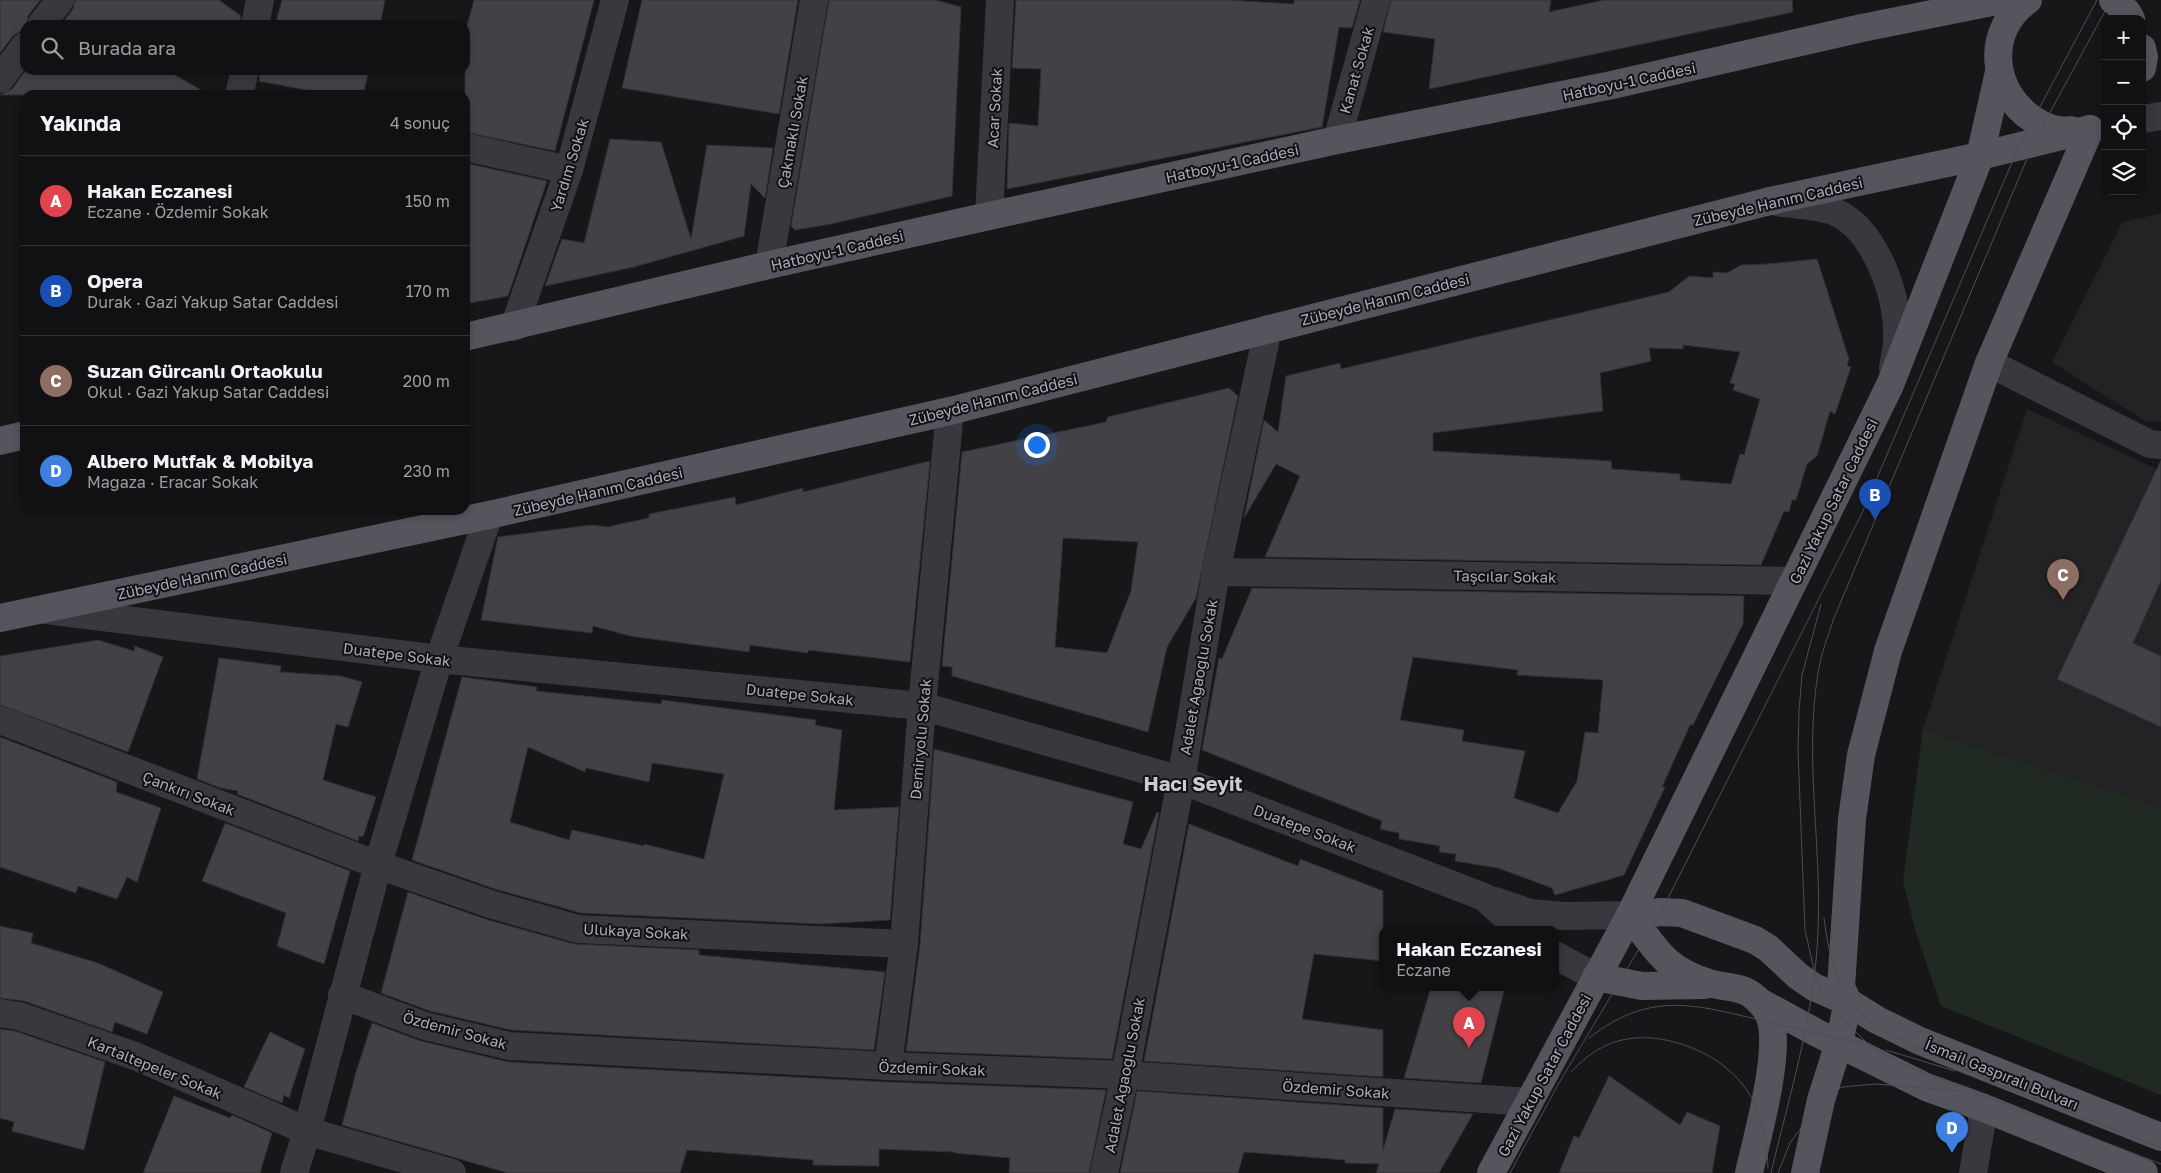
<!DOCTYPE html>
<html lang="tr">
<head>
<meta charset="utf-8">
<style>
  :root { --surface:#111113; --page:#1e1f21; --text:#f1f3f6; --muted:#9c9da0; --line:#303133; --accent:#f1c936 }
  body { margin:0; font-family:"Golos Text",sans-serif; background:var(--page); color:var(--text) }
  .controls { position:absolute; right:15px; top:15px; display:grid; overflow:hidden; border-radius:10px; box-shadow:0 2px 8px #0003 }
  .controls button { width:45px; height:45px; display:grid; place-items:center; padding:0; border:0; border-bottom:1px solid var(--line); background:var(--surface); color:var(--text); font:25px sans-serif }
  .you { position:absolute; left:1036px; top:444px; width:18px; height:18px; margin:-12px; border:4px solid #fff; border-radius:50%; background:#1a73e8; box-shadow:0 0 0 8px #1a73e833 }
  .badge { display:grid; place-items:center; width:32px; height:32px; border-radius:50%; background:var(--accent); color:#fff; font-size:16px; font-weight:700 }
  .pin { position:absolute; translate:-50% -41px; filter:drop-shadow(0 1px 2px #0008) }
  .pin::after { content:''; position:absolute; top:26px; width:18px; height:15px; background:inherit; clip-path:polygon(0 0,100% 0,50% 100%) }
  .popup { position:absolute; left:1379px; top:926px; width:180px; height:65px; box-sizing:border-box; display:grid; place-content:center; border-radius:10px; background:var(--surface); filter:drop-shadow(0 1px 4px #0005); font-size:16px; white-space:nowrap; color:var(--muted) }
  .popup b { font-size:19px; color:var(--text) }
  .popup::after { content:''; position:absolute; left:50%; top:100%; margin-left:-10px; border:10px solid transparent; border-top-color:var(--surface) }
  .list { margin:0; padding:0; list-style:none }
  h2 { display:flex; justify-content:space-between; align-items:center; height:65px; margin:0; padding:0 20px; font-size:21px }
  h2 small { font-size:16px; font-weight:400; color:var(--muted) }
  .list li { display:grid; grid-template-columns:32px 1fr auto; gap:15px; align-items:center; box-sizing:border-box; height:90px; padding:0 20px; border-top:1px solid var(--line) }
  .list b { display:block; font-size:19px; white-space:nowrap }
  .list p { margin:0; font-size:16px; white-space:nowrap; color:var(--muted) }
  .list em { font-size:16px; font-style:normal; color:var(--muted) }
  .icon { flex:none; width:28px; height:28px; fill:none; stroke:currentColor; stroke-width:2; stroke-linecap:round; stroke-linejoin:round }
  .map { position:relative; flex:none; width:2161px; height:1173px; overflow:hidden }
  .search { position:absolute; background:var(--surface); box-shadow:0 2px 8px #0003; left:20px; top:20px; width:450px; height:55px; display:flex; align-items:center; gap:12px; box-sizing:border-box; padding:0 18px; border-radius:15px; color:var(--muted); font-size:19px }
  .panel { position:absolute; background:var(--surface); box-shadow:0 2px 8px #0003; left:20px; top:90px; width:450px; height:425px; border-radius:15px }
  .map>svg:first-child { display:block }
  .built { fill:#232326 }
  .green { fill:#212923 }
  .building { fill:#414146; stroke:#313135; fill-rule:evenodd }
  .lines { fill:none; stroke-linecap:round; stroke-linejoin:round }
  .minor { stroke:#38383e; stroke-width:28 }
  .major { stroke:#54555d; stroke-width:28 }
  .tram { stroke:#4d4e55; stroke-width:1 }
  .labels { text-anchor:middle; dominant-baseline:central; stroke-width:4; stroke-linejoin:round; paint-order:stroke }
  .street-label { font-size:15px; fill:#a9acb8; stroke:#121214 }
  .district-label { font-size:20px; font-weight:bold; fill:#cacbd5; stroke:#121214 }
</style>
</head>
<body>
<div class="map">
<svg width="2161" height="1173" viewBox="0 0 2161 1173">
  <rect width="100%" height="100%" fill="#171719"/>
  <g class="built">
    <path d="M 2161,213 L 2161,422 L 2145,421 L 2052,362 L 2122,223 Z"/>
    <path d="M 2027,409 L 2161,471 L 2161,807 L 1923,729 Z"/>
  </g>
  <path class="green" d="M 1923,729 L 2161,807 L 2161,1095 L 1941,1006 L 1916,933 L 1903,881 Z"/>
  <g class="building">
    <path d="M 0,0 L 40,0 L 28,16 L 25,31 L 19,32 L 13,36 L 0,53 Z"/>
    <path d="M 75,0 L 219,0 L 241,16 L 240,25 L 61,25 L 73,9 Z"/>
    <path d="M 282,0 L 385,0 L 380,25 L 275,25 Z"/>
    <path d="M 474,0 L 594,0 L 555,151 L 465,132 L 465,33 Z"/>
    <path d="M 642,0 L 798,0 L 779,114 L 622,88 Z"/>
    <path d="M 829,0 L 935,0 L 961,7 L 952,196 L 831,224 L 795,230 L 791,226 Z"/>
    <path d="M 1016,0 L 1229,0 L 1294,4 L 1294,0 L 1360,0 L 1352,28 L 1339,27 L 1322,127 L 1007,189 L 1009,123 L 1038,126 L 1041,69 L 1012,68 Z"/>
    <path d="M 1391,0 L 1551,0 L 1549,12 L 1604,0 L 1792,0 L 1793,12 L 1429,89 L 1435,39 L 1383,32 Z"/>
    <path d="M 26,70 L 166,70 L 210,95 L 0,95 L 12,89 Z"/>
    <path d="M 260,70 L 369,70 L 363,95 L 332,95 L 259,81 Z"/>
    <path d="M 610,139 L 661,142 L 691,239 L 707,145 L 773,148 L 765,198 L 751,184 L 744,236 L 634,267 L 545,286 L 562,239 L 584,243 Z"/>
    <path d="M 465,163 L 547,181 L 508,296 L 465,304 Z"/>
    <path d="M 1817,259 L 1849,359 L 1847,366 L 1851,367 L 1835,414 L 1830,411 L 1817,456 L 1807,464 L 1796,500 L 1792,500 L 1789,512 L 1784,511 L 1761,565 L 1265,557 L 1300,476 L 1276,464 L 1244,518 L 1264,420 L 1278,432 L 1286,376 L 1340,363 L 1341,369 L 1669,292 L 1689,276 L 1713,278 L 1713,272 L 1727,273 L 1741,265 L 1767,264 ZM 1683,345 L 1740,352 L 1730,383 L 1735,384 L 1733,390 L 1760,399 L 1744,455 L 1740,454 L 1731,484 L 1680,480 L 1680,474 L 1612,469 L 1611,461 L 1433,451 L 1433,433 L 1603,411 L 1600,373 L 1651,361 L 1649,348 L 1683,349 Z"/>
    <path d="M 1229,388 L 1238,396 L 1196,598 L 1167,647 L 1148,732 L 952,676 L 952,667 L 942,666 L 962,452 L 1106,422 L 1108,417 ZM 1063,538 L 1138,542 L 1131,591 L 1107,653 L 1055,647 Z"/>
    <path d="M 2161,460 L 2161,581 L 2133,643 L 2161,656 L 2161,727 L 2057,679 Z"/>
    <path d="M 930,461 L 910,662 L 808,650 L 808,653 L 750,645 L 749,652 L 630,636 L 593,626 L 592,633 L 481,620 L 498,537 L 591,525 L 607,527 L 649,518 L 649,514 L 735,497 L 736,505 L 803,488 L 803,492 Z"/>
    <path d="M 1252,588 L 1744,596 L 1743,624 L 1693,725 L 1690,725 L 1662,787 L 1665,787 L 1624,875 L 1555,895 L 1552,888 L 1498,868 L 1455,861 L 1456,854 L 1439,852 L 1440,846 L 1399,839 L 1399,833 L 1380,829 L 1382,821 L 1202,750 L 1219,658 L 1222,659 ZM 1413,657 L 1518,670 L 1517,675 L 1603,680 L 1598,733 L 1585,732 L 1577,781 L 1558,813 L 1514,798 L 1525,751 L 1462,741 L 1464,730 L 1400,720 Z"/>
    <path d="M 98,640 L 134,651 L 135,646 L 163,657 L 128,752 L 0,705 L 0,656 Z"/>
    <path d="M 219,658 L 281,666 L 280,672 L 340,676 L 362,682 L 348,727 L 336,724 L 323,780 L 376,797 L 363,837 L 359,836 L 358,841 L 237,794 L 238,791 L 221,788 L 197,779 Z"/>
    <path d="M 462,677 L 537,687 L 536,691 L 661,704 L 662,700 L 816,720 L 815,725 L 842,730 L 834,810 L 899,807 L 890,920 L 819,924 L 581,913 L 495,889 L 412,860 ZM 528,747 L 585,772 L 586,768 L 649,782 L 652,763 L 724,774 L 704,859 L 644,844 L 644,846 L 572,830 L 569,840 L 510,822 Z"/>
    <path d="M 0,737 L 117,782 L 116,792 L 161,808 L 137,882 L 127,877 L 117,899 L 78,886 L 76,893 L 0,867 Z"/>
    <path d="M 934,749 L 1133,802 L 1123,844 L 1141,849 L 1157,812 L 1159,813 L 1112,1059 L 906,1051 L 920,945 Z"/>
    <path d="M 225,823 L 350,871 L 324,964 L 277,946 L 286,913 L 202,881 Z"/>
    <path d="M 1189,824 L 1298,866 L 1300,859 L 1383,891 L 1383,961 L 1314,954 L 1302,1019 L 1383,1030 L 1383,1077 L 1144,1061 Z"/>
    <path d="M 408,892 L 485,919 L 574,944 L 699,950 L 699,955 L 885,972 L 874,1050 L 511,1030 L 430,1011 L 381,993 Z"/>
    <path d="M 0,926 L 33,933 L 31,943 L 98,963 L 163,992 L 147,1034 L 115,1022 L 112,1032 L 24,1001 L 0,998 Z"/>
    <path d="M 1431,987 L 1505,987 L 1481,1083 L 1404,1078 Z"/>
    <path d="M 372,1023 L 421,1041 L 508,1062 L 887,1082 L 1106,1090 L 1089,1173 L 1009,1173 L 1010,1158 L 955,1153 L 955,1152 L 879,1149 L 879,1166 L 813,1165 L 813,1160 L 687,1150 L 680,1173 L 508,1173 L 342,1125 L 356,1072 Z"/>
    <path d="M 0,1029 L 15,1031 L 105,1062 L 84,1150 L 12,1131 L 14,1122 L 0,1118 Z"/>
    <path d="M 270,1032 L 305,1049 L 289,1098 L 284,1095 L 282,1103 L 244,1087 Z"/>
    <path d="M 1609,1076 L 1680,1125 L 1687,1112 L 1720,1126 L 1712,1173 L 1559,1173 L 1574,1136 L 1579,1138 Z"/>
    <path d="M 1137,1091 L 1383,1108 L 1383,1150 L 1395,1109 L 1473,1114 L 1439,1173 L 1376,1173 L 1379,1164 L 1345,1163 L 1345,1160 L 1244,1152 L 1238,1173 L 1120,1173 Z"/>
    <path d="M 174,1096 L 230,1118 L 232,1115 L 272,1133 L 260,1173 L 143,1173 Z"/>
  </g>
  <g class="lines">
    <g class="minor">
      <path d="M 41,25 L 60,0"/>
      <path d="M 255,25 L 260,0"/>
      <path d="M 0,79 L 25,46"/>
      <path d="M 239,95 L 245,70"/>
      <path d="M 2142,119 L 2161,116"/>
      <path d="M 1337,140 L 1376,0"/>
      <path d="M 465,147 L 569,170"/>
      <path d="M 1770,201 C 1785,204 1823,206 1835,212 C 1876,230 1900,299 1897,342 C 1897,350 1894,359 1893,368"/>
      <path d="M 989,216 L 1000,0"/>
      <path d="M 769,265 L 814,0"/>
      <path d="M 514,327 L 569,170 L 615,0"/>
      <path d="M 1989,363 L 2150,444 L 2161,445"/>
      <path d="M 1216,572 L 1794,581"/>
      <path d="M 46,610 L 439,659 L 922,706 L 1181,780 L 1484,897 L 1519,929"/>
      <path d="M 0,720 L 378,865 L 490,904 L 578,929 L 904,944"/>
      <path d="M 1495,901 L 1530,913 L 1565,916 L 1630,915"/>
      <path d="M 1555,955 L 1596,977"/>
      <path d="M 342,995 L 425,1026 L 509,1046 L 888,1066 L 1125,1075 L 1529,1102"/>
      <path d="M 0,1013 L 19,1016 L 135,1056 L 307,1131 L 452,1173"/>
      <path d="M 888,1066 L 904,944 L 922,706 L 950,411"/>
      <path d="M 294,1173 L 307,1131 L 378,865 L 439,659 L 489,515"/>
      <path d="M 1104,1173 L 1125,1075 L 1181,780 L 1216,572 L 1268,329"/>
      <path d="M 1973,1173 L 1984,1108"/>
    </g>
    <g class="major">
      <path d="M 2028,0 C 1984,31 1991,93 2034,120 C 2045,127 2059,132 2071,130"/>
      <path d="M 2113,0 L 2127,12 L 2131,19"/>
      <path d="M 2142,48 L 2144,57 L 2142,68"/>
      <path d="M 465,337 L 769,265 L 989,216 L 1337,140 L 1612,85 L 1862,28 L 2002,0"/>
      <path d="M 0,441 L 25,435"/>
      <path d="M 0,618 L 489,515 L 950,411 L 1770,201 L 1980,156 L 2090,129"/>
      <path d="M 1596,977 L 1642,986 L 1704,985"/>
      <path d="M 1760,1002 L 1817,1033 L 1926,1087 L 1984,1108 L 2144,1173"/>
      <path d="M 1491,1173 L 1630,915 L 1661,912 L 1682,913 L 1755,940 L 1768,948 L 1798,976 L 1814,987 L 1848,1002 L 1877,1020 L 1920,1041 L 2161,1137"/>
      <path d="M 1749,1173 C 1757,1138 1783,1046 1769,1015 C 1765,1006 1754,995 1745,991 C 1733,986 1721,987 1709,983 C 1665,970 1656,949 1630,915 L 1890,385 L 1980,156 L 1999,72"/>
      <path d="M 1805,1173 L 1821,1100 L 1839,1043 L 1848,1002 L 1841,987 L 1852,819 L 1861,755 L 1888,651 L 1989,363 L 2090,129"/>
    </g>
    <g class="tram">
      <path d="M 1821,604 L 1802,675 L 1799,711 L 1798,750 L 1805,930 L 1816,978 L 1821,991 L 1844,1020 L 1869,1045 L 1897,1062 L 2161,1164"/>
      <path d="M 1824,918 C 1830,966 1840,998 1878,1029 L 1998,1084 L 2161,1148"/>
      <path d="M 1589,1038 C 1654,987 1701,1007 1773,1023 C 1805,1031 1837,1038 1869,1045"/>
      <path d="M 1886,1050 L 1955,1071"/>
      <path d="M 1571,1072 C 1580,1063 1589,1054 1601,1048 C 1645,1023 1714,1047 1743,1085 C 1762,1109 1767,1138 1768,1168"/>
      <path d="M 1510,1173 L 1559,1083 L 1661,912 L 1862,513 L 2019,146 L 2097,0"/>
      <path d="M 1771,1173 C 1790,1093 1815,1013 1818,931 C 1822,846 1804,759 1818,673 C 1821,654 1828,636 1834,618 L 2034,142 L 2111,0"/>
      <path d="M 1778,1173 L 1790,1143 L 1821,1100 L 1842,1087 L 1876,1084 L 1959,1091"/>
    </g>
  </g>
  <g class="labels">
    <g class="street-label">
      <text transform="translate(1356 70) rotate(-74)">Kanat Sokak</text>
      <text transform="translate(1629 81) rotate(-12)">Hatboyu-1 Caddesi</text>
      <text transform="translate(994 108) rotate(-87)">Acar Sokak</text>
      <text transform="translate(792 132) rotate(-80)">Çakmaklı Sokak</text>
      <text transform="translate(1232 163) rotate(-12)">Hatboyu-1 Caddesi</text>
      <text transform="translate(569 165) rotate(-73)">Yardım Sokak</text>
      <text transform="translate(1778 201) rotate(-13)">Zübeyde Hanım Caddesi</text>
      <text transform="translate(837 250) rotate(-13)">Hatboyu-1 Caddesi</text>
      <text transform="translate(1385 299) rotate(-14)">Zübeyde Hanım Caddesi</text>
      <text transform="translate(993 399) rotate(-14)">Zübeyde Hanım Caddesi</text>
      <text transform="translate(598 491) rotate(-13)">Zübeyde Hanım Caddesi</text>
      <text transform="translate(1833 501) rotate(-64)">Gazi Yakup Satar Caddesi</text>
      <text transform="translate(202 576) rotate(-12)">Zübeyde Hanım Caddesi</text>
      <text transform="translate(1505 576) rotate(1)">Taşcılar Sokak</text>
      <text transform="translate(397 654) rotate(7)">Duatepe Sokak</text>
      <text transform="translate(1198 677) rotate(-80)">Adalet Ağaoğlu Sokak</text>
      <text transform="translate(800 694) rotate(6)">Duatepe Sokak</text>
      <text transform="translate(920 739) rotate(-85)">Demiryolu Sokak</text>
      <text transform="translate(189 793) rotate(21)">Çankırı Sokak</text>
      <text transform="translate(1305 828) rotate(21)">Duatepe Sokak</text>
      <text transform="translate(636 931) rotate(3)">Ulukaya Sokak</text>
      <text transform="translate(455 1030) rotate(15)">Özdemir Sokak</text>
      <text transform="translate(155 1067) rotate(22)">Kartaltepeler Sokak</text>
      <text transform="translate(932 1068) rotate(2)">Özdemir Sokak</text>
      <text transform="translate(2002 1074) rotate(22)">İsmail Gaspıralı Bulvarı</text>
      <text transform="translate(1124 1075) rotate(-79)">Adalet Ağaoğlu Sokak</text>
      <text transform="translate(1544 1075) rotate(-62)">Gazi Yakup Satar Caddesi</text>
      <text transform="translate(1336 1089) rotate(4)">Özdemir Sokak</text>
    </g>
    <g class="district-label">
      <text x="1193" y="783">Hacı Seyit</text>
    </g>
  </g>
</svg>
<div class="controls">
<button>+</button>
<button>−</button>
<button><svg class="icon" aria-label="locate" viewBox="0 0 24 24"><circle cx="12" cy="12" r="6"/><path d="M12 2v4M12 18v4M2 12h4M18 12h4"/></svg></button>
<button><svg class="icon" aria-label="layers" viewBox="0 0 24 24"><path d="M12 4l9 5-9 5-9-5zM3 14l9 5 9-5"/></svg></button>
</div>
<div class="you"></div>
<div class="pin badge" style="left:1469px;top:1048px;background:#e0444e">A</div>
<div class="popup"><b>Hakan Eczanesi</b>Eczane</div>
<div class="pin badge" style="left:1875px;top:520px;background:#1a4fb4">B</div>
<div class="pin badge" style="left:2063px;top:600px;background:#8d6e63">C</div>
<div class="pin badge" style="left:1952px;top:1153px;background:#3f7fe0">D</div>
<div class="search"><svg class="icon" aria-label="search" viewBox="0 0 24 24"><circle cx="10" cy="10" r="6"/><path d="M15 15l6 6"/></svg>Burada ara</div>
<section class="panel">
<h2>Yakında<small>4 sonuç</small></h2>
<ul class="list">
<li><span class="badge" style="background:#e0444e">A</span><div><b>Hakan Eczanesi</b><p>Eczane · Özdemir Sokak</p></div><em>150 m</em></li>
<li><span class="badge" style="background:#1a4fb4">B</span><div><b>Opera</b><p>Durak · Gazi Yakup Satar Caddesi</p></div><em>170 m</em></li>
<li><span class="badge" style="background:#8d6e63">C</span><div><b>Suzan Gürcanlı Ortaokulu</b><p>Okul · Gazi Yakup Satar Caddesi</p></div><em>200 m</em></li>
<li><span class="badge" style="background:#3f7fe0">D</span><div><b>Albero Mutfak &amp; Mobilya</b><p>Mağaza · Eracar Sokak</p></div><em>230 m</em></li>
</ul>
</section>
</div>
</body>
</html>
